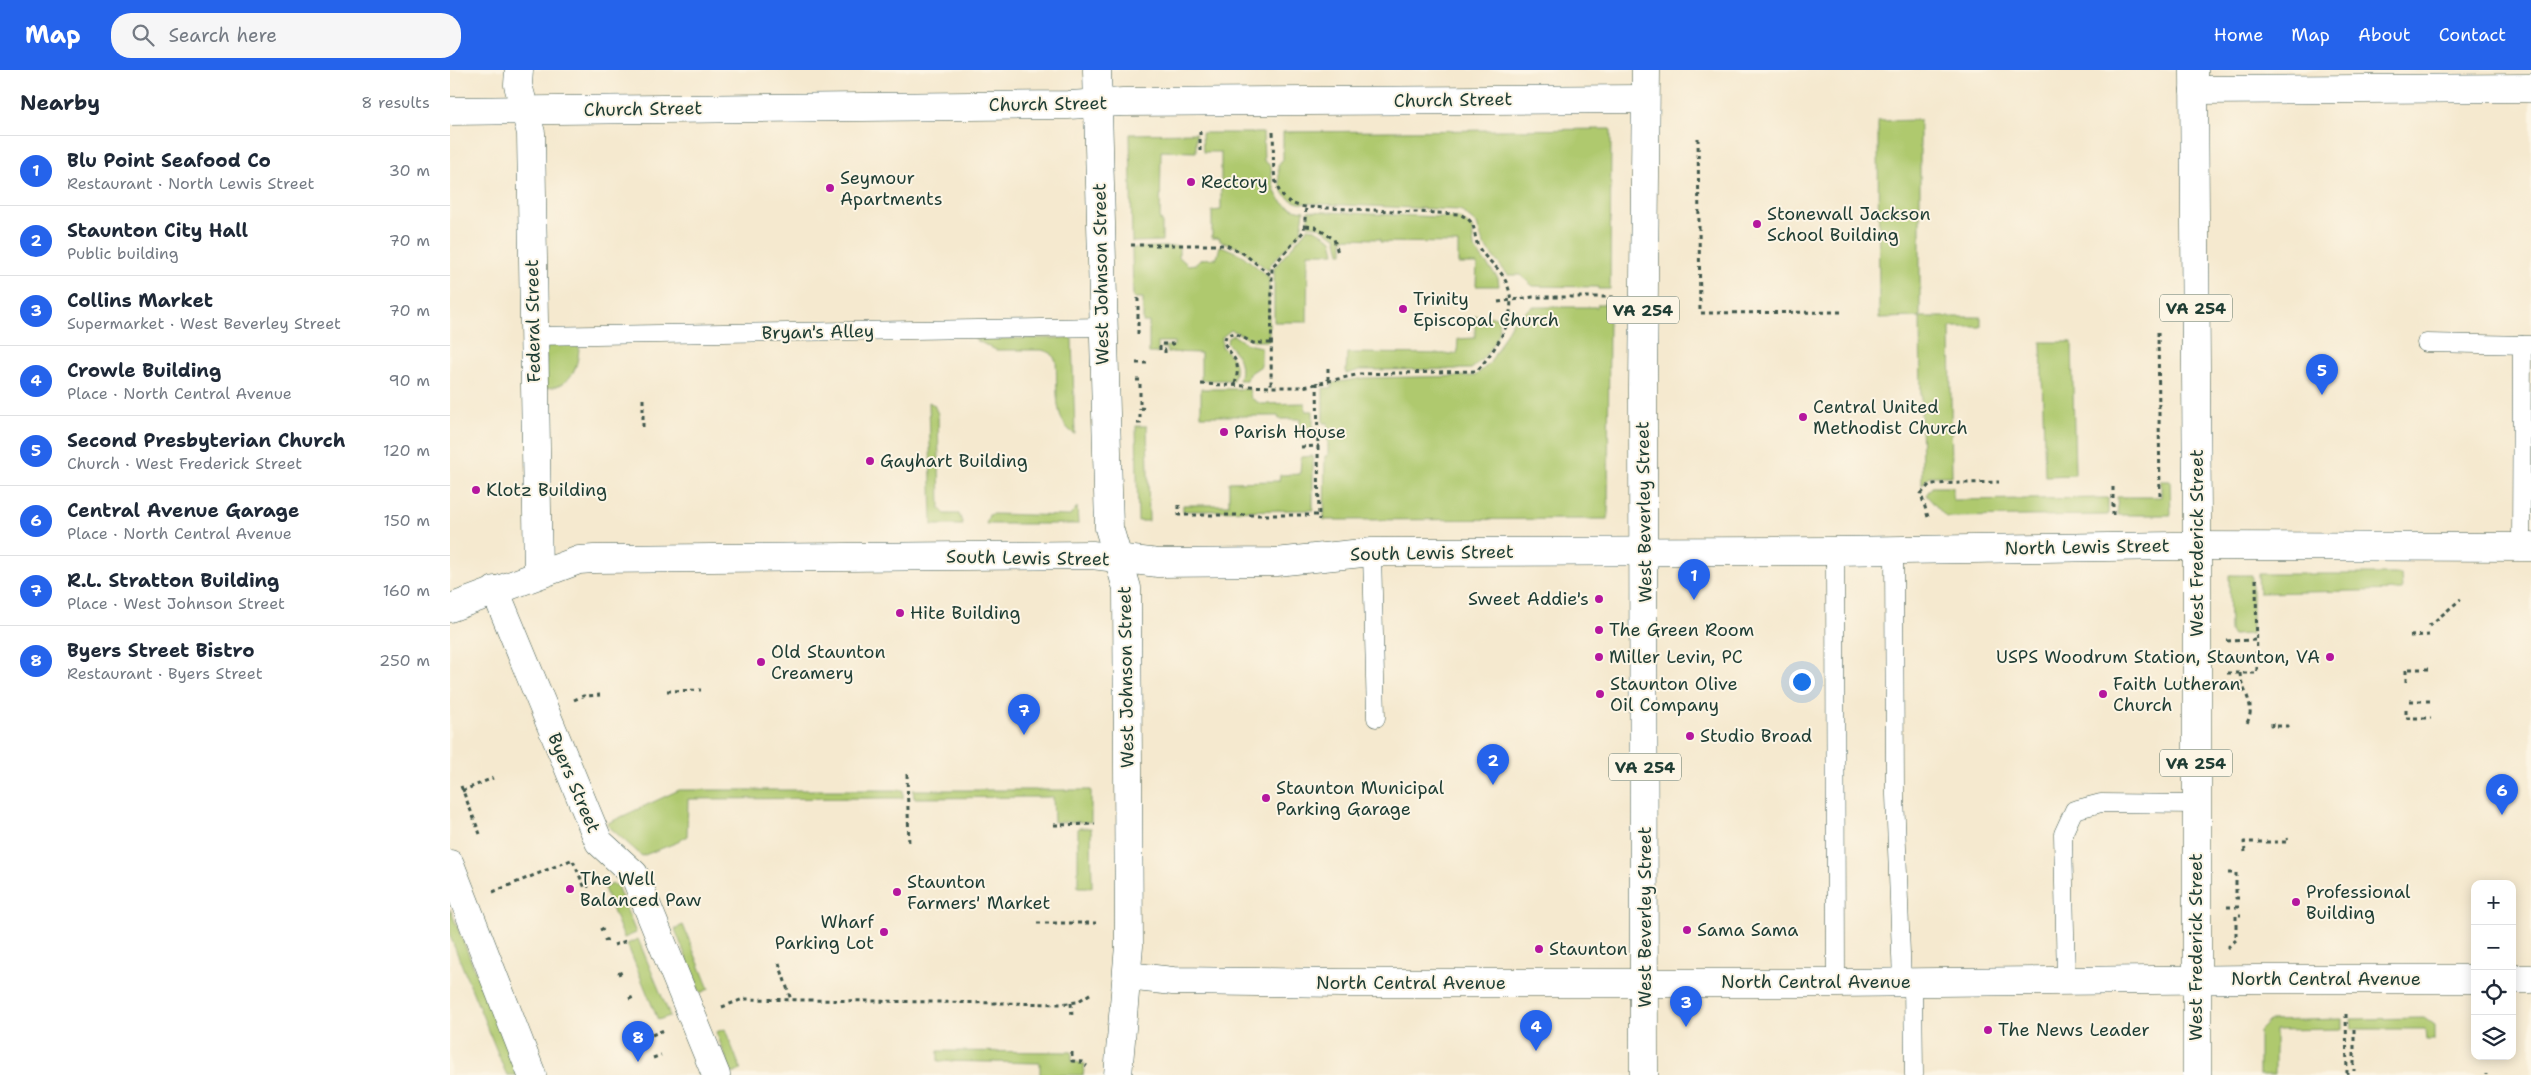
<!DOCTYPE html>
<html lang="en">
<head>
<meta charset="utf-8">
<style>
  :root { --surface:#fff; --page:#f6f6f7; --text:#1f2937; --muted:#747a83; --line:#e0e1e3; --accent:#2563eb }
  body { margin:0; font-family:"Shantell Sans",sans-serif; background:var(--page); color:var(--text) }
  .controls { position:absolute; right:15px; bottom:15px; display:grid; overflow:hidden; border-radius:10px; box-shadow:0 2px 12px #0003 }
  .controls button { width:45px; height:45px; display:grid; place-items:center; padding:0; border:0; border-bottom:1px solid var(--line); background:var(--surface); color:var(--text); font:25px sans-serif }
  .you { position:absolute; left:1351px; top:611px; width:18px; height:18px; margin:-12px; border:4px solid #fff; border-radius:50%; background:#1a73e8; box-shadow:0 0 0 8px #1a73e833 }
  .badge { display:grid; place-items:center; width:32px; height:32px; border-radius:50%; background:var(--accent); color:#fff; font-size:16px; font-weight:700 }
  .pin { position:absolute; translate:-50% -41px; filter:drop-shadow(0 1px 2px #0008) }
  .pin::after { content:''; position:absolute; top:26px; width:18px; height:15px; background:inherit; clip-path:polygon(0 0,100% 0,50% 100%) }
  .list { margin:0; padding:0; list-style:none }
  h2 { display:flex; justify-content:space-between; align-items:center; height:65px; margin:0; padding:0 20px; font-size:21px }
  h2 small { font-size:16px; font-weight:400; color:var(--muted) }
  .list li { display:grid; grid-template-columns:32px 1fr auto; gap:15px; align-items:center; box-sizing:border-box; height:70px; padding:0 20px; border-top:1px solid var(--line) }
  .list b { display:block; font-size:19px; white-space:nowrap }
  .list p { margin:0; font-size:16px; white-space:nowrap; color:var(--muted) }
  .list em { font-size:16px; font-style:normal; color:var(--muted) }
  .icon { flex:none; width:28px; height:28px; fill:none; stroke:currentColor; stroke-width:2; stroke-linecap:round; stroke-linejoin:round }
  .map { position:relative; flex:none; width:2081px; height:1005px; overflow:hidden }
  header { display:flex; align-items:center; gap:30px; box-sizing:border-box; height:70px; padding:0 25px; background:var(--accent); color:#fff }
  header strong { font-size:24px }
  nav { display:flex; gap:28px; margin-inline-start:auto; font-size:18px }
  .search { width:350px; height:45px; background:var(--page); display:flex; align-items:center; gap:12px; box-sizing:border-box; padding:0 18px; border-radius:20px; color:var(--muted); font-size:19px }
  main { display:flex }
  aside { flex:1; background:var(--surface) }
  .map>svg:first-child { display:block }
  .green { fill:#afc96e; stroke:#678351 }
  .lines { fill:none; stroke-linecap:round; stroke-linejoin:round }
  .lane-casing { stroke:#3f574b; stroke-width:19 }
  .street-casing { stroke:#3f574b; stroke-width:29 }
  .secondary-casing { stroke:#3f574b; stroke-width:29 }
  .primary-casing { stroke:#3f574b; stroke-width:29 }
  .path { stroke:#3f574b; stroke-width:3; stroke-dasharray:4 4; stroke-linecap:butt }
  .lane { stroke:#fff; stroke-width:18 }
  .street { stroke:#fff; stroke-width:28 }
  .secondary { stroke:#fff; stroke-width:28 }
  .primary { stroke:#fff; stroke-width:28 }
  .poi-dot { fill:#b5179e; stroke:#fcf5e5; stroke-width:2 }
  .labels { text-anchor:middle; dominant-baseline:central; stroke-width:4; stroke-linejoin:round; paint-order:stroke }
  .shield { fill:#fcf5e5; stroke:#617469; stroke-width:1 }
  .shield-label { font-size:16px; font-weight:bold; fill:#1f3d34 }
  .street-label { font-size:18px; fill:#1f3d34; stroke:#fcf5e5 }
  .poi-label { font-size:18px; fill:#1f3d34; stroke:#fcf5e5; text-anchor:start }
</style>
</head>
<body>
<header>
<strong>Map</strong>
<div class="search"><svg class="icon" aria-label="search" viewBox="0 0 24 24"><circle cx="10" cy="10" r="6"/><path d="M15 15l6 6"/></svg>Search here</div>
<nav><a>Home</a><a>Map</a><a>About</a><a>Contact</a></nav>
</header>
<main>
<aside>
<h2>Nearby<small>8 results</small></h2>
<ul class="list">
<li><span class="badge">1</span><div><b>Blu Point Seafood Co</b><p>Restaurant · North Lewis Street</p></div><em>30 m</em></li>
<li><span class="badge">2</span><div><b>Staunton City Hall</b><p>Public building</p></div><em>70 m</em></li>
<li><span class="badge">3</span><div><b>Collins Market</b><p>Supermarket · West Beverley Street</p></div><em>70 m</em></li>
<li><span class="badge">4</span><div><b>Crowle Building</b><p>Place · North Central Avenue</p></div><em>90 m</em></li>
<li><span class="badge">5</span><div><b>Second Presbyterian Church</b><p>Church · West Frederick Street</p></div><em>120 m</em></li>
<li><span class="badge">6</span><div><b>Central Avenue Garage</b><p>Place · North Central Avenue</p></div><em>150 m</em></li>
<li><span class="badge">7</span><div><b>R.L. Stratton Building</b><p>Place · West Johnson Street</p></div><em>160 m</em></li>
<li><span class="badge">8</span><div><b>Byers Street Bistro</b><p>Restaurant · Byers Street</p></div><em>250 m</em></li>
</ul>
</aside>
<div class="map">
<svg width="2081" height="1005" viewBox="0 0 2081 1005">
  <rect width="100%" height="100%" fill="#fcf5e5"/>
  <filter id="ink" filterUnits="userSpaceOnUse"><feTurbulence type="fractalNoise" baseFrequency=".02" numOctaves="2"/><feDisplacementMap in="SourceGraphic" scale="10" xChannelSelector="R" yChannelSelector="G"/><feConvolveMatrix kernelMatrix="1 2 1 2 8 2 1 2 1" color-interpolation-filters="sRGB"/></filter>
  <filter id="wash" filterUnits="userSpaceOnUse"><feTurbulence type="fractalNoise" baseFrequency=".0096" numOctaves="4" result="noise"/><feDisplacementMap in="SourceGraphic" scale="20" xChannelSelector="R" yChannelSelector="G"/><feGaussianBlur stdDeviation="1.12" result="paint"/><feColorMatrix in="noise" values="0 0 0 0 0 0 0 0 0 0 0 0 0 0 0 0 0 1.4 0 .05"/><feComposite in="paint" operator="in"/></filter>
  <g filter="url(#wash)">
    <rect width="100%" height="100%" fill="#f5e9cf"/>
    <g class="green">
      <path d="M 1470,50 L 1470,247 L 1531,247 L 1531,257 L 1500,257 L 1502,406 L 1479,406 L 1472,415 L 1470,247 L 1429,248 L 1428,51 Z"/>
      <path d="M 1161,59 L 1160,219 L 1148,219 L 1148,217 L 1083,216 L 1070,205 L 1058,205 L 1033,174 L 1027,154 L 1010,140 L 849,133 C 830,128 829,113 828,96 L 833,90 L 833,62 Z"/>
      <path d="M 746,63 L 746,82 L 711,81 L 710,151 L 712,151 L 712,171 L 682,172 L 680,64 Z"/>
      <path d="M 752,63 L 813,63 L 814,91 L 821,96 C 822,120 827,138 854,141 L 851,162 L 819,196 L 819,201 L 791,179 L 770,171 L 770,168 L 762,168 L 762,141 L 771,140 L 771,82 L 753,82 Z"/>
      <path d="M 858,141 L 1009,148 L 1022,158 L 1024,178 L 1048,208 L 1049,216 L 1026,216 L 1027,194 L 1008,194 L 1008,173 L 930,172 L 930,169 L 893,168 L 893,183 L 890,183 L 886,167 L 867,156 L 858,155 Z"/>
      <path d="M 858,158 L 865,159 L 882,170 L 885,183 L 858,183 L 857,252 L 824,252 L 824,198 Z"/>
      <path d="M 729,176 L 729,187 L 738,195 L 746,194 L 751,189 L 767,188 L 770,176 L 774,177 L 792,185 L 819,207 L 819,271 L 806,271 L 781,260 L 772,267 L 772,277 C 783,288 789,294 783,310 L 751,310 L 751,283 L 717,282 L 717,278 L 712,278 L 712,276 L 724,276 L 724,272 L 708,272 L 708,283 L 699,283 L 699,252 L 693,252 L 693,228 L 683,228 L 682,178 Z"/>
      <path d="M 1148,234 L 1159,234 L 1158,449 L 874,450 L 875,386 L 878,386 L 878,353 L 873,353 L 873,318 L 882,318 L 882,313 L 914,308 L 1025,306 L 1040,293 L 1062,252 L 1082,237 L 1147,237 Z"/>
      <path d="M 1025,246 L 1048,247 C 1048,252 1050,258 1048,263 C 1044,275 1032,292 1021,299 L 910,300 L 896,304 L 897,283 L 1007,284 L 1008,269 L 1025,268 Z"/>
      <path d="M 783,265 L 797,274 L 811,277 L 811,296 L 799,304 L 797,310 L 789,310 C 794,294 788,284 777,273 L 778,268 Z"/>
      <path d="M 622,268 L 625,364 C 602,352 608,314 606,291 L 601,283 L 592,280 L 546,280 L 524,269 Z"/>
      <path d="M 1591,272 L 1622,272 L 1625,405 L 1595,406 Z"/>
      <path d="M 129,274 C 129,296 122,317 96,318 L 96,275 Z"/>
      <path d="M 751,319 L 799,319 L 801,328 L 811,334 L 855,333 L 856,341 L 863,341 L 863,368 L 850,368 L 850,349 L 829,349 L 828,346 L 751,346 Z"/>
      <path d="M 479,332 L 484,335 L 488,344 L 490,439 L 495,444 L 509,444 L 513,455 L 482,455 Z"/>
      <path d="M 686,356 L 697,356 L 699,451 L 688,451 Z"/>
      <path d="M 863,386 L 863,440 L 733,441 L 733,435 L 779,435 L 779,412 L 829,411 L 830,405 L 850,404 L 851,387 Z"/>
      <path d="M 1711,410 L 1720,410 L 1721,445 L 1668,445 L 1667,427 L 1711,427 Z"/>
      <path d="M 1482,417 L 1503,417 L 1503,430 L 1658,428 L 1658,445 L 1496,447 L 1476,425 Z"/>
      <path d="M 627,437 L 628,454 L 536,454 L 539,445 L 543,444 L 620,446 Z"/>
      <path d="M 1951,504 L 1952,520 L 1809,523 L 1808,504 Z"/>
      <path d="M 1779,505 L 1802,505 L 1802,564 L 1783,565 L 1780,562 Z"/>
      <path d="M 229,720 L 453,720 L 453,728 L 238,729 L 237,766 L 228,772 L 192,786 L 156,754 Z"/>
      <path d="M 463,720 L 641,720 L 641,752 L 604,752 L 603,727 L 464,728 Z"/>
      <path d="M 628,758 L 641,758 L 642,817 L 628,817 Z"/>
      <path d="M 163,814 L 167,816 L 186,863 L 174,868 L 154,818 Z"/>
      <path d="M 0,839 L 68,1005 L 57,1005 L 55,1001 L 0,866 Z"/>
      <path d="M 233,855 L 259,919 L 250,923 L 225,859 Z"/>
      <path d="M 188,869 L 220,946 L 208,950 L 177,874 Z"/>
      <path d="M 1975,948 L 1985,955 L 1985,970 L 1976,970 L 1975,959 L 1902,959 L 1901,949 Z"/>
      <path d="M 1892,949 L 1892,959 L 1825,960 L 1825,1005 L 1809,1005 L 1809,961 L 1819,951 Z"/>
      <path d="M 275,959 L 291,1000 L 282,1004 L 266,962 Z"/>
      <path d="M 488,981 L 622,982 L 622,991 L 635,994 L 633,1005 L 590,1005 L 590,993 L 488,991 Z"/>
    </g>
  </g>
  <g filter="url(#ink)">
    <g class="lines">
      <defs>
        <g id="lane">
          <path d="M 83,266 L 653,257"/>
          <path d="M 1976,273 L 2081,275"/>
          <path d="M 2071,477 L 2072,275"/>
          <path d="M 1444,480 L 1445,725 L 1452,911"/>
          <path d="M 1385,481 L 1386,913"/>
          <path d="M 922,482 L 926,648"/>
          <path d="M 1463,911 L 1464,1005"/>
          <path d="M 1616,911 L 1613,764 L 1624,740 L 1651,733 L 1746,734"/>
        </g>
        <g id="street">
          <path d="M 69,0 L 68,15 L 81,63 L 88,504"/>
          <path d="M 1744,20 L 2081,18"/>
          <path d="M 0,41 L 618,35 L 673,32 L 1195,29"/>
          <path d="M 45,520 L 149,772 L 184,804 L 266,1005"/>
        </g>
        <g id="secondary">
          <path d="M 647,0 L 659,458 L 677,518 L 679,876 L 668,1005"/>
          <path d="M 0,538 L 129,490 L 144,489 L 642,485 L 708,493 L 826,492 L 922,482 L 1385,481 L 1723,476 L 2081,477"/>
          <path d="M 0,794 L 82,1005"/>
          <path d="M 677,906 L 723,911 L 891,913 L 1386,913 L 1806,909 L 2025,909"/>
          <path d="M 2062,909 L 2081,909"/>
        </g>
        <g id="primary">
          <path d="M 1744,0 L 1747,450 L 1747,1005"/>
          <path d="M 1194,1005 L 1193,318 L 1196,0"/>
        </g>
      </defs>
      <use href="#lane" class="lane-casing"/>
      <use href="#street" class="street-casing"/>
      <use href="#secondary" class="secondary-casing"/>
      <use href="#primary" class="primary-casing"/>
      <g class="path">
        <path d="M 750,61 L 750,82"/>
        <path d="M 823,62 C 825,92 816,133 856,137 L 1009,144 C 1030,153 1021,162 1029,178 C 1035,189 1048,196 1054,208 C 1073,241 1048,276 1027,301 L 910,304 L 853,317 L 821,317 L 822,197 L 854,161 L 856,137"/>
        <path d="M 1248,68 L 1250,243 L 1393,242"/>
        <path d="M 856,156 L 865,157 L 884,169 L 888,183"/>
        <path d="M 681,175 L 776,175 L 793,183 L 822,206"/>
        <path d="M 688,228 L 688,265"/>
        <path d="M 1048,232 L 1083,227 L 1165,227"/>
        <path d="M 1708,262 L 1710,427"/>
        <path d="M 715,283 L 715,280 L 710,280 L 710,274 L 724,274"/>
        <path d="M 686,293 L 697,293"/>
        <path d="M 686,310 L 690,310 L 690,338 L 697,339"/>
        <path d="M 878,310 L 878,298"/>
        <path d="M 867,312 L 869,450"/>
        <path d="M 751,314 L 821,317"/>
        <path d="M 785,314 C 791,291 785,291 774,273 L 776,266 L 785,263 L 803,273 L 822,273"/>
        <path d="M 193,329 L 193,360"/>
        <path d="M 687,353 L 690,353 L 690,338"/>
        <path d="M 851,377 L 869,376"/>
        <path d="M 1663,417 L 1663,446"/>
        <path d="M 729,435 L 729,445 L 869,445"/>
        <path d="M 1478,447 L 1471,424 L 1480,414 L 1549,412"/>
        <path d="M 1979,556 L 2011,529"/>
        <path d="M 1960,566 L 1979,565"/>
        <path d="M 1777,571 L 1806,570"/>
        <path d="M 1777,587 L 1809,587"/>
        <path d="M 1777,603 L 1807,603 L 1806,506"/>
        <path d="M 1790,603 C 1791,622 1807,633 1797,653"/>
        <path d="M 1956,612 L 1956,599 L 1980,599"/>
        <path d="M 217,621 L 251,620"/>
        <path d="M 124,630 L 133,626 L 150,625"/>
        <path d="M 1960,631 L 1980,631"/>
        <path d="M 1956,640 L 1956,648 L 1981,648"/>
        <path d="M 1822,653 L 1822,656 L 1838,656 L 1838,660"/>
        <path d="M 457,704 L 459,776"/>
        <path d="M 11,716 L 30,764"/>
        <path d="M 12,721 L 43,708"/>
        <path d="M 604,755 L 645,754"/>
        <path d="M 1795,782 L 1794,772 L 1838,772 L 1837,768"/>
        <path d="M 123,791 L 135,818 L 139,816"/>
        <path d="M 1778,803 L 1786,803 L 1786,828 L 1791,828"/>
        <path d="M 43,822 L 121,790"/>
        <path d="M 1777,837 L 1792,837"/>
        <path d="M 587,853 L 646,853"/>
        <path d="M 150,860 L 156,857"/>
        <path d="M 154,871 L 161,868"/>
        <path d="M 164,875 L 179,870"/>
        <path d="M 1777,878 L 1786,870 L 1786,845 L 1791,845"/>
        <path d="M 329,893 L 341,930"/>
        <path d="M 168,904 L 175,901"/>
        <path d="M 179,929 L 186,926"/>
        <path d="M 621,933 L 622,946"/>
        <path d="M 272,937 L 293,929 L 611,934 L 627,932 L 643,922"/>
        <path d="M 1896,944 L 1897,1005"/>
        <path d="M 1904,959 L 1904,1001"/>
        <path d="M 202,965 L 216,959"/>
        <path d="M 196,969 L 203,966"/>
        <path d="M 622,982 L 622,991 L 632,992 L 637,996"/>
        <path d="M 203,988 L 211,985"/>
        <path d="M 2036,1005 L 2036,1004"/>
      </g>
      <use href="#lane" class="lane"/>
      <use href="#street" class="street"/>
      <use href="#secondary" class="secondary"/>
      <use href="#primary" class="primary"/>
    </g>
  </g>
  <g class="poi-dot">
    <circle cx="741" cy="112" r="5"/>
    <circle cx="380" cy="118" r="5"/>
    <circle cx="1307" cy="154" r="5"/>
    <circle cx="953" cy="239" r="5"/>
    <circle cx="1353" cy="347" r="5"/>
    <circle cx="774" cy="362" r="5"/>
    <circle cx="420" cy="391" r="5"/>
    <circle cx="26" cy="420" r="5"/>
    <circle cx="1149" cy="529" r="5"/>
    <circle cx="450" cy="543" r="5"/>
    <circle cx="1149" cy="560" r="5"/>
    <circle cx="1149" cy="587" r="5"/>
    <circle cx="1880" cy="587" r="5"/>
    <circle cx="311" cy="592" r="5"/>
    <circle cx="1150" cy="624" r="5"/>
    <circle cx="1653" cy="624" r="5"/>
    <circle cx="1240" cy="666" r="5"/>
    <circle cx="816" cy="728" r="5"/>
    <circle cx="120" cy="819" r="5"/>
    <circle cx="447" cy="822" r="5"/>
    <circle cx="1846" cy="832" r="5"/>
    <circle cx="1237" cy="860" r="5"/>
    <circle cx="434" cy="862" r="5"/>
    <circle cx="1089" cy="879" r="5"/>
    <circle cx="1538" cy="960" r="5"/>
  </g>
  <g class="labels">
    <g class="shield">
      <rect x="1710" y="224.5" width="72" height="27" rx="4"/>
      <rect x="1157" y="226.5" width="72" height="27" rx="4"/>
      <rect x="1710" y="679.5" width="72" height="27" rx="4"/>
      <rect x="1159" y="683.5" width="72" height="27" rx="4"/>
    </g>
    <g class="shield-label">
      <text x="1746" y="238">VA 254</text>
      <text x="1193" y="240">VA 254</text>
      <text x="1746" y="693">VA 254</text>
      <text x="1195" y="697">VA 254</text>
    </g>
    <g class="street-label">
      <text transform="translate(1003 30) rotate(-1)">Church Street</text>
      <text transform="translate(598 34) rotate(-1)">Church Street</text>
      <text transform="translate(193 39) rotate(-1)">Church Street</text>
      <text transform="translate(651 204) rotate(-91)">West Johnson Street</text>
      <text transform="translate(83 251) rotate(-91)">Federal Street</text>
      <text transform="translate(368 262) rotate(-1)">Bryan's Alley</text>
      <text transform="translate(1194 442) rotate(-91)">West Beverley Street</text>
      <text transform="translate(1747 473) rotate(-90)">West Frederick Street</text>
      <text transform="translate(1637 477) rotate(-1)">North Lewis Street</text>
      <text transform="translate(982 483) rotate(-1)">South Lewis Street</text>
      <text transform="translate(578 488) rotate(1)">South Lewis Street</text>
      <text transform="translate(676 607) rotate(-91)">West Johnson Street</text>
      <text transform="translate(124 713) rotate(67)">Byers Street</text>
      <text transform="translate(1195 847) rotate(-90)">West Beverley Street</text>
      <text transform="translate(1746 877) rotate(-90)">West Frederick Street</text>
      <text x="1876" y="909">North Central Avenue</text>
      <text x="1366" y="912">North Central Avenue</text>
      <text x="961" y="913">North Central Avenue</text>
    </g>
    <g class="poi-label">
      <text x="390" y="108">Seymour<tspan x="390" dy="21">Apartments</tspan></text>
      <text x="751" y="112">Rectory</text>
      <text x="1317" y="144">Stonewall Jackson<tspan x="1317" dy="21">School Building</tspan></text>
      <text x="963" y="229">Trinity<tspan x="963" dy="21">Episcopal Church</tspan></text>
      <text x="1363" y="337">Central United<tspan x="1363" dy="21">Methodist Church</tspan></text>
      <text x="784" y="362">Parish House</text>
      <text x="430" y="391">Gayhart Building</text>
      <text x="36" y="420">Klotz Building</text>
      <text x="1139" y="529" text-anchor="end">Sweet Addie's</text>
      <text x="460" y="543">Hite Building</text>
      <text x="1159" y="560">The Green Room</text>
      <text x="321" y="582">Old Staunton<tspan x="321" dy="21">Creamery</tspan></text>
      <text x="1159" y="587">Miller Levin, PC</text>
      <text x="1870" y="587" text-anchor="end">USPS Woodrum Station, Staunton, VA</text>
      <text x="1160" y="614">Staunton Olive<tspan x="1160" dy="21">Oil Company</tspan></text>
      <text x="1663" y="614">Faith Lutheran<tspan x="1663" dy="21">Church</tspan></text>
      <text x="1250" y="666">Studio Broad</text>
      <text x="826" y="718">Staunton Municipal<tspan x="826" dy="21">Parking Garage</tspan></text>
      <text x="130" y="809">The Well<tspan x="130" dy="21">Balanced Paw</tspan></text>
      <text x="457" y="812">Staunton<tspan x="457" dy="21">Farmers' Market</tspan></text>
      <text x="1856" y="822">Professional<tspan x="1856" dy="21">Building</tspan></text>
      <text x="424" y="852" text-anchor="end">Wharf<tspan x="424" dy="21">Parking Lot</tspan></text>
      <text x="1247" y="860">Sama Sama</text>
      <text x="1099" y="879">Staunton</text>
      <text x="1548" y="960">The News Leader</text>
    </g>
  </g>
</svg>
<div class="controls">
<button>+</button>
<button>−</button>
<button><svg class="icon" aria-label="locate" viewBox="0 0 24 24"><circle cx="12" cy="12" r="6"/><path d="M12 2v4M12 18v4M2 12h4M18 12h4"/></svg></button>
<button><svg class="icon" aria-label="layers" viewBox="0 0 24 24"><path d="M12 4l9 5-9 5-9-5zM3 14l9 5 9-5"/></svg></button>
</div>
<div class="you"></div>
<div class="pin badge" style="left:1244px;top:530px">1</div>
<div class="pin badge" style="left:1043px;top:715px">2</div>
<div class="pin badge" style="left:1236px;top:957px">3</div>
<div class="pin badge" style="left:1086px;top:981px">4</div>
<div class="pin badge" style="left:1872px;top:325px">5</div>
<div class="pin badge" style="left:2052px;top:745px">6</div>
<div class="pin badge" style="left:574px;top:665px">7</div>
<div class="pin badge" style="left:188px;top:992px">8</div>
</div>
</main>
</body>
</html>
